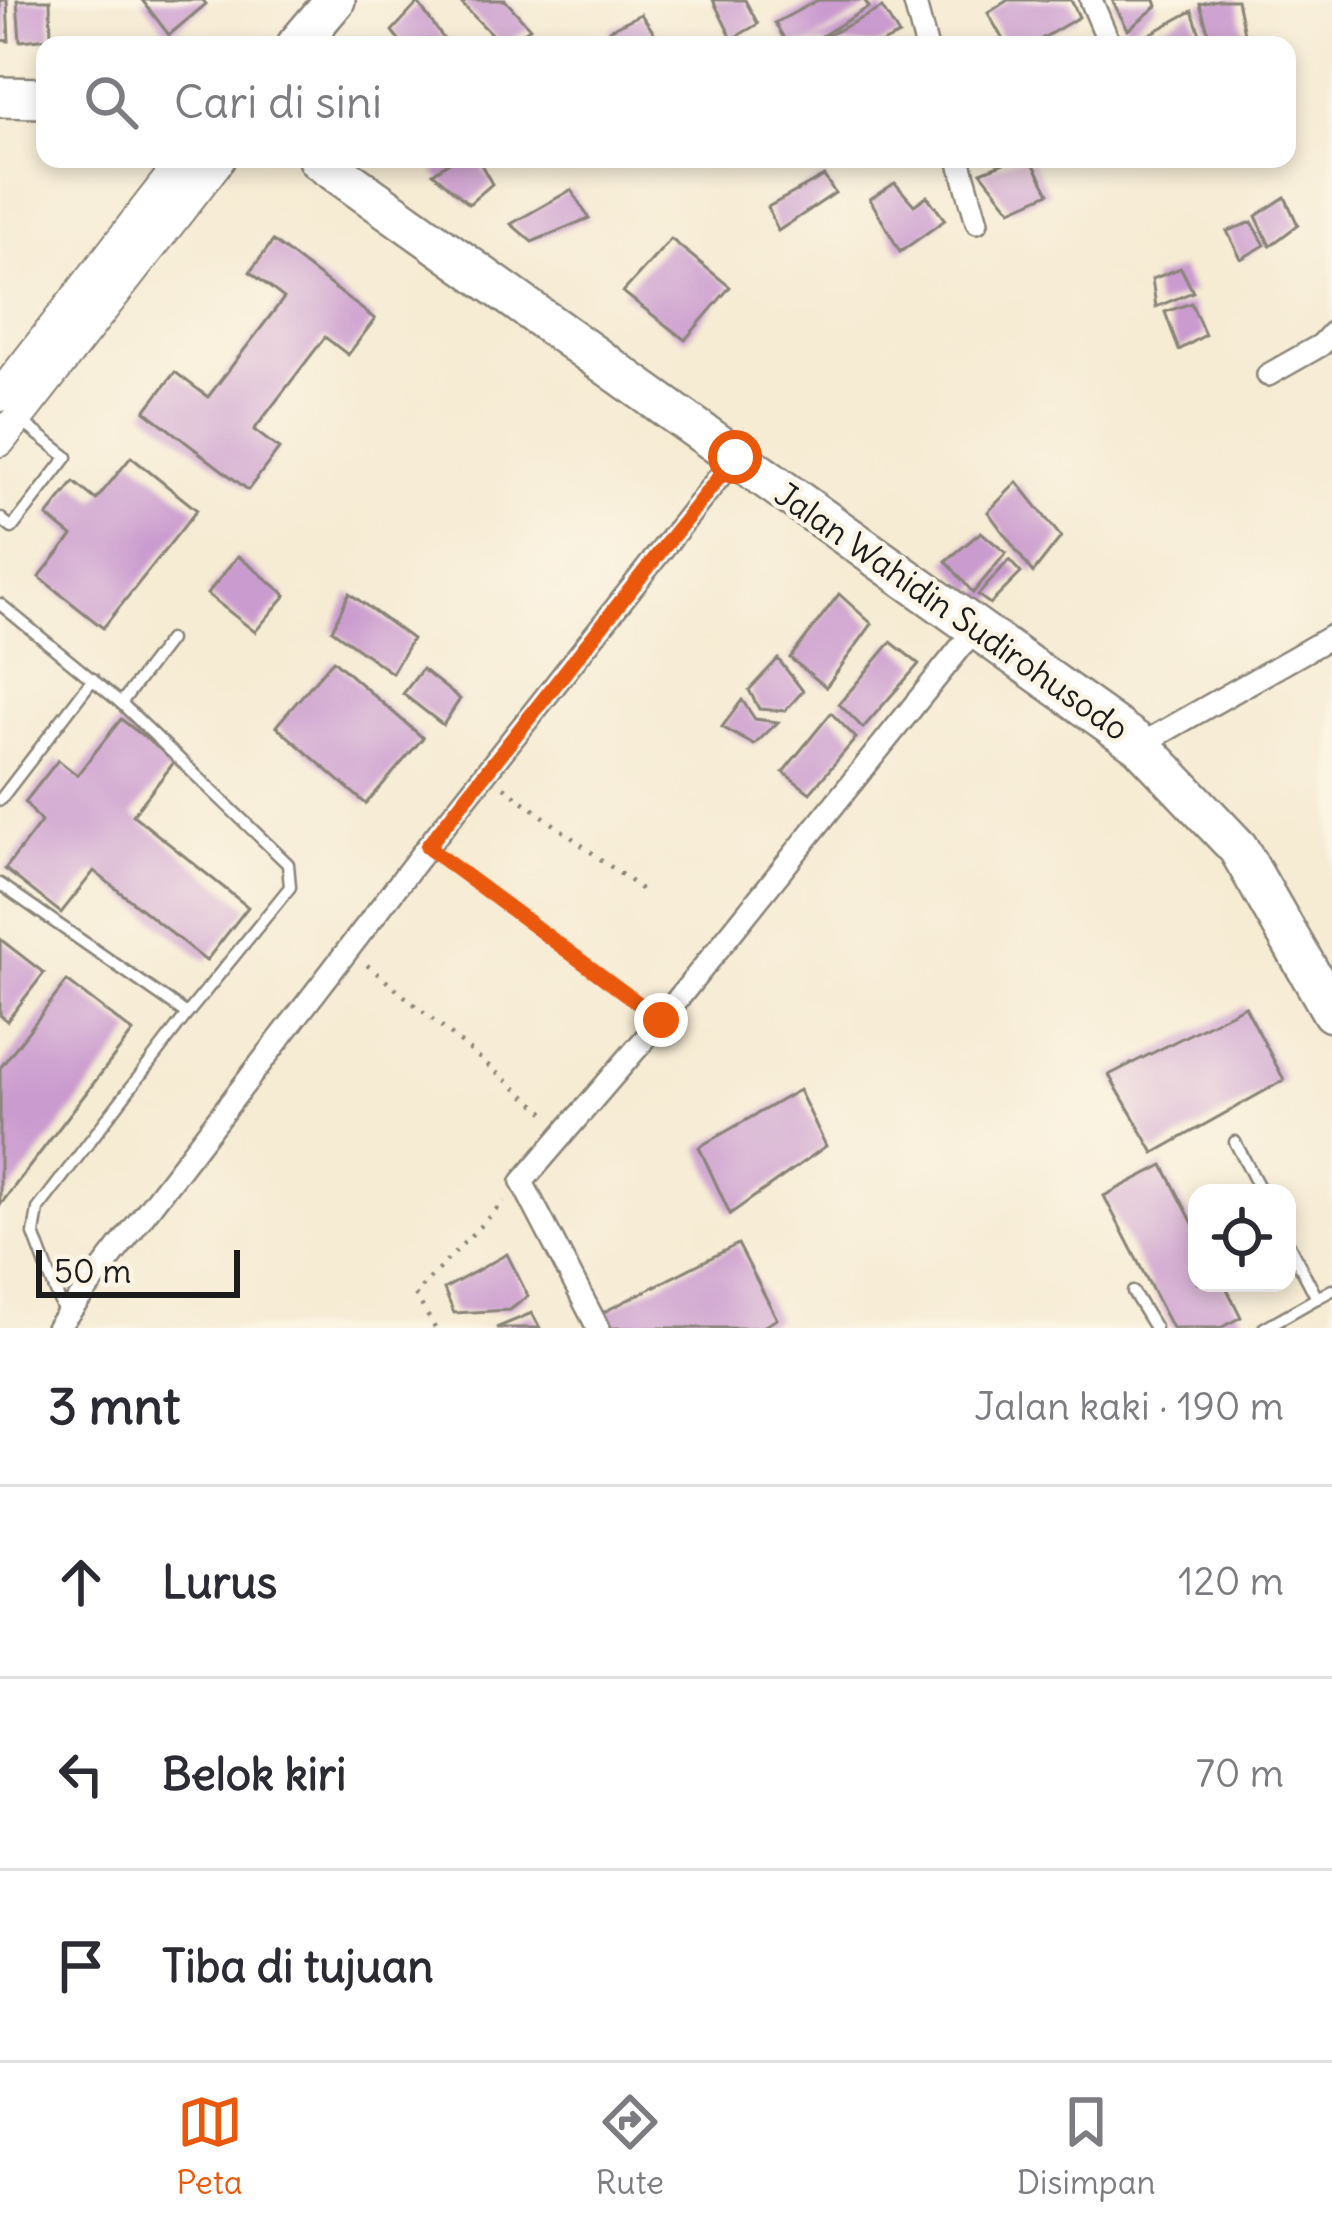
<!DOCTYPE html>
<html lang="id">
<head>
<meta charset="utf-8">
<style>
  :root { --surface:#fff; --page:#f2f2f3; --text:#2b2b33; --muted:#7c7c81; --line:#e1e1e2; --accent:#ea580c }
  body { margin:0; font-family:Delius,sans-serif; background:var(--page); color:var(--text) }
  .controls { position:absolute; right:36px; bottom:36px; display:grid; overflow:hidden; border-radius:24px; box-shadow:0 6px 18px #0003 }
  .controls button { width:108px; height:108px; display:grid; place-items:center; padding:0; border:0; border-bottom:3px solid var(--line); background:var(--surface); color:var(--text); font:60px sans-serif }
  .scale { position:absolute; left:36px; bottom:30px; width:204px; box-sizing:border-box; padding-left:12px; border:6px solid #1c1c1c; border-top:0; font-size:33px; line-height:42px; white-space:nowrap; color:#1c1c1c; -webkit-text-stroke:9px #fcf5e5; paint-order:stroke }
  .stop { position:absolute; width:36px; height:36px; margin:-27px; border:9px solid #ea580c; border-radius:50%; background:#fff }
  .stop.end { background:#ea580c; border-color:#fff; box-shadow:0 3px 12px #0008 }
  .list { margin:0; padding:0; list-style:none }
  h2 { display:flex; justify-content:space-between; align-items:center; height:156px; margin:0; padding:0 48px; font-size:51px }
  h2 small { font-size:39px; font-weight:400; color:var(--muted) }
  .list li { display:grid; grid-template-columns:78px 1fr auto; gap:36px; align-items:center; box-sizing:border-box; height:192px; padding:0 48px; border-top:3px solid var(--line) }
  .list b { display:block; font-size:45px; white-space:nowrap }
  .list em { font-size:39px; font-style:normal; color:var(--muted) }
  .icon { flex:none; width:66px; height:66px; fill:none; stroke:currentColor; stroke-width:2; stroke-linecap:round; stroke-linejoin:round }
  .map { position:relative; flex:none; width:1332px; height:1328px; overflow:hidden }
  .search { position:absolute; background:var(--surface); box-shadow:0 6px 18px #0003; left:36px; right:36px; top:36px; height:132px; display:flex; align-items:center; gap:30px; box-sizing:border-box; padding:0 42px; border-radius:24px; color:var(--muted); font-size:45px }
  .sheet { height:732px; background:var(--surface) }
  nav { display:flex; justify-content:space-around; align-items:center; box-sizing:border-box; height:168px; border-top:3px solid var(--line); background:var(--surface); font-size:33px; color:var(--muted) }
  nav a { display:grid; justify-items:center; gap:6px }
  nav .on { color:var(--accent) }
  .map>svg:first-child { display:block }
  .building { fill:#ca9bcf }
  .lines { fill:none; stroke-linecap:round; stroke-linejoin:round }
  .lane-casing { stroke:#898478; stroke-width:15 }
  .street-casing { stroke:#898478; stroke-width:26 }
  .secondary-casing { stroke:#898478; stroke-width:34 }
  .highway-casing { stroke:#898478; stroke-width:44 }
  .path { stroke:#898478; stroke-width:4.5; stroke-dasharray:3 9; stroke-linecap:butt }
  .lane { stroke:#fff; stroke-width:10 }
  .street { stroke:#fff; stroke-width:21 }
  .secondary { stroke:#fff; stroke-width:30 }
  .highway { stroke:#fff; stroke-width:39 }
  .route { stroke:#ea580c; stroke-width:15 }
  .labels { text-anchor:middle; dominant-baseline:central; stroke-width:9; stroke-linejoin:round; paint-order:stroke }
  .street-label { font-size:33px; fill:#1c1c1c; stroke:#fcf5e5 }
</style>
</head>
<body>
<div class="map">
<svg width="1332" height="1328" viewBox="0 0 1332 1328">
  <rect width="100%" height="100%" fill="#fcf5e5"/>
  <filter id="ink" filterUnits="userSpaceOnUse"><feTurbulence type="fractalNoise" baseFrequency=".00833" numOctaves="2"/><feDisplacementMap in="SourceGraphic" scale="24" xChannelSelector="R" yChannelSelector="G"/><feConvolveMatrix kernelMatrix="1 2 1 2 8 2 1 2 1" color-interpolation-filters="sRGB"/></filter>
  <filter id="wash" filterUnits="userSpaceOnUse"><feTurbulence type="fractalNoise" baseFrequency=".004" numOctaves="4" result="noise"/><feDisplacementMap in="SourceGraphic" scale="48" xChannelSelector="R" yChannelSelector="G"/><feGaussianBlur stdDeviation="2.7" result="paint"/><feColorMatrix in="noise" values="0 0 0 0 0 0 0 0 0 0 0 0 0 0 0 0 0 1.4 0 .05"/><feComposite in="paint" operator="in"/></filter>
  <g filter="url(#wash)">
    <rect width="100%" height="100%" fill="#f6ebd3"/>
    <g id="blocks">
      <g class="building">
        <path d="M 0,0 L 7,0 L 9,41 L 0,40 Z"/>
        <path d="M 17,0 L 50,0 L 51,38 L 20,41 Z"/>
        <path d="M 142,0 L 203,0 L 206,4 L 169,35 Z"/>
        <path d="M 468,0 L 505,0 L 530,28 L 502,45 L 462,4 Z"/>
        <path d="M 713,0 L 745,0 L 758,24 L 732,39 Z"/>
        <path d="M 818,0 L 864,0 L 869,7 L 807,45 L 788,45 L 775,23 Z"/>
        <path d="M 1008,0 L 1071,0 L 1079,17 L 1031,45 L 1006,45 L 988,13 Z"/>
        <path d="M 1112,0 L 1155,0 L 1157,6 L 1128,30 Z"/>
        <path d="M 1218,0 L 1237,0 L 1245,38 L 1232,45 L 1212,45 L 1200,4 Z"/>
        <path d="M 418,3 L 448,45 L 403,45 L 392,31 Z"/>
        <path d="M 882,8 L 899,35 L 878,45 L 809,45 Z"/>
        <path d="M 1192,11 L 1202,40 L 1191,45 L 1142,45 L 1141,39 Z"/>
        <path d="M 641,14 L 659,40 L 653,45 L 617,45 L 609,30 Z"/>
        <path d="M 454,159 L 478,159 L 492,184 L 469,204 L 433,173 Z"/>
        <path d="M 1014,159 L 1031,159 L 1049,193 L 1011,210 L 981,172 Z"/>
        <path d="M 824,176 L 835,193 L 778,231 L 768,207 Z"/>
        <path d="M 895,183 L 914,205 L 927,196 L 945,220 L 900,252 L 870,199 Z"/>
        <path d="M 571,190 L 589,218 L 532,242 L 511,224 Z"/>
        <path d="M 1285,197 L 1298,225 L 1270,246 L 1256,216 Z"/>
        <path d="M 1252,222 L 1265,245 L 1241,259 L 1227,231 Z"/>
        <path d="M 671,239 L 730,287 L 685,340 L 623,292 Z"/>
        <path d="M 273,241 L 375,319 L 348,355 L 325,337 L 254,430 L 279,449 L 248,490 L 145,411 L 175,372 L 208,397 L 284,298 L 250,272 Z"/>
        <path d="M 1181,268 L 1193,292 L 1156,307 L 1152,279 Z"/>
        <path d="M 1191,303 L 1205,335 L 1179,350 L 1165,312 Z"/>
        <path d="M 131,457 L 197,510 L 103,628 L 39,577 L 72,536 L 47,516 L 74,482 L 96,500 Z"/>
        <path d="M 1017,482 L 1061,537 L 1033,573 L 988,512 Z"/>
        <path d="M 981,532 L 1006,553 L 973,593 L 946,561 Z"/>
        <path d="M 238,556 L 286,595 L 255,632 L 207,594 Z"/>
        <path d="M 1009,560 L 1021,573 L 990,604 L 978,595 Z"/>
        <path d="M 349,593 L 412,639 L 392,673 L 332,630 Z"/>
        <path d="M 839,594 L 872,624 L 826,687 L 790,658 Z"/>
        <path d="M 891,642 L 919,664 L 863,728 L 839,704 Z"/>
        <path d="M 778,659 L 803,691 L 785,711 L 759,709 L 749,690 Z"/>
        <path d="M 333,660 L 423,738 L 366,804 L 276,726 Z"/>
        <path d="M 422,669 L 460,699 L 443,725 L 403,694 Z"/>
        <path d="M 742,700 L 755,719 L 778,722 L 754,745 L 722,727 Z"/>
        <path d="M 831,713 L 856,738 L 810,793 L 783,772 Z"/>
        <path d="M 121,719 L 175,761 L 133,815 L 248,907 L 206,961 L 94,871 L 61,913 L 5,869 L 41,822 L 25,802 L 58,760 L 77,775 Z"/>
        <path d="M 0,939 L 44,973 L 7,1021 L 0,1015 Z"/>
        <path d="M 67,981 L 133,1032 L 0,1205 L 0,1068 Z"/>
        <path d="M 1245,1006 L 1284,1080 L 1154,1153 L 1109,1075 Z"/>
        <path d="M 799,1090 L 826,1146 L 730,1214 L 699,1147 Z"/>
        <path d="M 1163,1165 L 1197,1231 L 1197,1283 L 1224,1283 L 1241,1317 L 1220,1328 L 1172,1328 L 1104,1196 Z"/>
        <path d="M 738,1244 L 777,1319 L 761,1328 L 610,1328 L 602,1313 Z"/>
        <path d="M 507,1254 L 528,1296 L 510,1310 L 454,1313 L 444,1289 Z"/>
        <path d="M 532,1313 L 540,1328 L 496,1328 Z"/>
      </g>
    </g>
  </g>
  <g filter="url(#ink)">
    <use href="#blocks" fill-opacity="0" stroke="#898478" stroke-width="3"/>
    <g class="lines">
      <defs>
        <g id="lane">
          <path d="M 0,518 L 12,528 L 67,457 L 20,420"/>
          <path d="M 0,604 L 121,703 L 288,864 L 290,887 L 187,1014 L 38,1209 L 34,1234 L 65,1316"/>
          <path d="M 121,703 L 169,640"/>
          <path d="M 0,800 L 93,679"/>
          <path d="M 0,884 L 187,1014"/>
          <path d="M 1235,1142 L 1262,1193"/>
          <path d="M 1287,1241 L 1317,1298 L 1332,1290"/>
          <path d="M 1133,1292 L 1155,1328"/>
          <path d="M 1264,1328 L 1317,1298"/>
        </g>
        <g id="street">
          <path d="M 914,0 L 926,45"/>
          <path d="M 1091,0 L 1110,45"/>
          <path d="M 959,159 L 977,222"/>
          <path d="M 1268,375 L 1321,345 L 1332,333"/>
          <path d="M 1140,745 L 1332,636"/>
          <path d="M 57,1328 L 427,847 L 735,457"/>
          <path d="M 598,1328 L 522,1182 L 661,1020 L 977,627"/>
        </g>
        <g id="secondary">
          <path d="M 0,396 L 184,159"/>
          <path d="M 0,441 L 220,159"/>
        </g>
        <g id="highway">
          <path d="M 297,45 L 335,0"/>
          <path d="M 0,97 L 45,98"/>
          <path d="M 318,159 L 1140,745 L 1238,848 L 1332,1012"/>
        </g>
      </defs>
      <use href="#lane" class="lane-casing"/>
      <use href="#street" class="street-casing"/>
      <use href="#secondary" class="secondary-casing"/>
      <use href="#highway" class="highway-casing"/>
      <g class="path">
        <path d="M 504,787 L 642,890"/>
        <path d="M 446,861 L 644,1007"/>
        <path d="M 367,965 L 548,1115"/>
        <path d="M 435,1328 L 415,1294 L 504,1201"/>
      </g>
      <use href="#lane" class="lane"/>
      <use href="#street" class="street"/>
      <use href="#secondary" class="secondary"/>
      <use href="#highway" class="highway"/>
    </g>
  </g>
  <g class="lines" filter="url(#ink)">
    <path class="route" d="M 661,1020 L 427,847 L 735,457"/>
  </g>
  <g class="labels">
    <g class="street-label">
      <text transform="translate(952 611) rotate(35)">Jalan Wahidin Sudirohusodo</text>
    </g>
  </g>
</svg>
<div class="controls">
<button><svg class="icon" aria-label="locate" viewBox="0 0 24 24"><circle cx="12" cy="12" r="6"/><path d="M12 2v4M12 18v4M2 12h4M18 12h4"/></svg></button>
</div>
<div class="scale">50 m</div>
<div class="stop" style="left:735px;top:457px"></div>
<div class="stop end" style="left:661px;top:1020px"></div>
<div class="search"><svg class="icon" aria-label="search" viewBox="0 0 24 24"><circle cx="10" cy="10" r="6"/><path d="M15 15l6 6"/></svg>Cari di sini</div>
</div>
<section class="sheet">
<h2>3 mnt<small>Jalan kaki · 190 m</small></h2>
<ul class="list">
<li><svg class="icon" aria-label="ahead" viewBox="0 0 24 24"><path d="M12 20V5M6 11l6-6 6 6"/></svg><div><b>Lurus</b></div><em>120 m</em></li>
<li><svg class="icon" aria-label="left" viewBox="0 0 24 24"><path d="M17 20v-9H6M10 6l-5 5 5 5"/></svg><div><b>Belok kiri</b></div><em>70 m</em></li>
<li><svg class="icon" aria-label="arrive" viewBox="0 0 24 24"><path d="M6 21V4h12l-3 4 3 4H6"/></svg><div><b>Tiba di tujuan</b></div></li>
</ul>
</section>
<nav>
<a class="on"><svg class="icon" aria-label="map" viewBox="0 0 24 24"><path d="M3 6l6-2 6 2 6-2v14l-6 2-6-2-6 2zM9 4v14M15 6v14"/></svg>Peta</a>
<a><svg class="icon" aria-label="directions" viewBox="0 0 24 24"><path d="M12 3l9 9-9 9-9-9zM9 14v-3h6M13 9l2 2-2 2"/></svg>Rute</a>
<a><svg class="icon" aria-label="saved" viewBox="0 0 24 24"><path d="M7 4h10v16l-5-4-5 4z"/></svg>Disimpan</a>
</nav>
</body>
</html>
